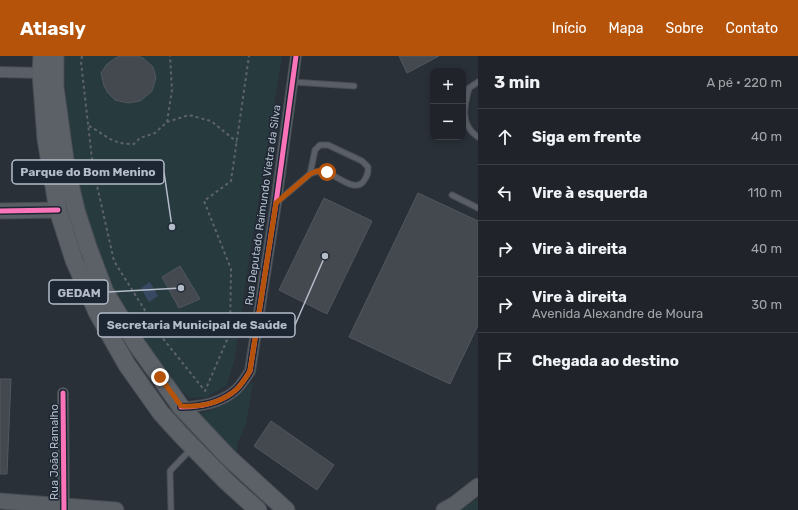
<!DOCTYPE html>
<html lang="pt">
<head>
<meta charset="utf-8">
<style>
  :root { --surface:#20242a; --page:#2d3036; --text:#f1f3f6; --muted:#a2a4a8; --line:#3d4147; --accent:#b45309 }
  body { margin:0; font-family:Rubik,sans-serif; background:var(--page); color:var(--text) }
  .controls { position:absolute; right:12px; top:12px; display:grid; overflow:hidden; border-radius:8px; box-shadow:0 2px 6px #0003 }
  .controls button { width:36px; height:36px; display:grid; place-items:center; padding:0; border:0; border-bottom:1px solid var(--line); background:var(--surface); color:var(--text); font:20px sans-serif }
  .stop { position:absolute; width:12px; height:12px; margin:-9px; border:3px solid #b45309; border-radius:50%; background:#fff }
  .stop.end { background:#b45309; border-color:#fff; box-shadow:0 1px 4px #0008 }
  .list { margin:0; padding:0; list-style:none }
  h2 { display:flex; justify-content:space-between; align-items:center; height:52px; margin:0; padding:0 16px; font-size:17px }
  h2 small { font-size:13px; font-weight:400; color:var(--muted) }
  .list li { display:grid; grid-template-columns:26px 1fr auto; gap:12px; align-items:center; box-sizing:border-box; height:56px; padding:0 16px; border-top:1px solid var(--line) }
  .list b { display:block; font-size:15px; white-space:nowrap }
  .list p { margin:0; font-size:13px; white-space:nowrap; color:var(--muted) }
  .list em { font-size:13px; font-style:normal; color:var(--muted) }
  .icon { flex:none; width:22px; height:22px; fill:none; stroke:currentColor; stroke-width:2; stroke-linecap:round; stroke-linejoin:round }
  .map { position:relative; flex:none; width:478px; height:454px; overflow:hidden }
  header { display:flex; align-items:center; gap:24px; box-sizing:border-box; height:56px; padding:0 20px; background:var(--accent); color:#fff }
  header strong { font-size:19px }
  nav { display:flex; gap:22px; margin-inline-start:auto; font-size:14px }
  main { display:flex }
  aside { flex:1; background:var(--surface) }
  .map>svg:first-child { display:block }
  .green { fill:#273a3e }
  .water { fill:#384963 }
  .building { fill:#444950; stroke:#52575f }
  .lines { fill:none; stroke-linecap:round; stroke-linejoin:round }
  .lane-casing { stroke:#484c53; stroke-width:7 }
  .street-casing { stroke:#484c53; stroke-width:12 }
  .secondary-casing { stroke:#484c53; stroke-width:17 }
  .primary-casing { stroke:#484c55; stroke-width:19 }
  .path { stroke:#5d636a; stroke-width:2; stroke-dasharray:3 3; stroke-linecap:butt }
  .lane { stroke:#5a5e66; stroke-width:5 }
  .street { stroke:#5a5e66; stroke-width:10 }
  .secondary { stroke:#595d64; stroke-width:15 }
  .primary { stroke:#5c6168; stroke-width:17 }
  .cycleway-casing { stroke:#1d2633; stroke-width:8 }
  .cycleway { stroke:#fb73b8; stroke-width:5 }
  .route { stroke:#b45309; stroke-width:5 }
  .labels { text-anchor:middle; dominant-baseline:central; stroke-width:3; stroke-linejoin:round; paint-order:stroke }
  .street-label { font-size:11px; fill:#b4bcc9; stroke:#1d2633 }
  .leader { fill:none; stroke:#b4bcc9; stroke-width:1.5 }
  .callout-dot { fill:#b4bcc9; stroke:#1d2633; stroke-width:1.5 }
  .callout { fill:#1d2633; stroke:#b4bcc9; stroke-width:1.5 }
  .callout-label { font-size:12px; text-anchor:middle; font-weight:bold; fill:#b4bcc9 }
</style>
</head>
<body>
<header>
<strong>Atlasly</strong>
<nav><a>Início</a><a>Mapa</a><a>Sobre</a><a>Contato</a></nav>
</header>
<main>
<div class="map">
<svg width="478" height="454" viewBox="0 0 478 454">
  <rect width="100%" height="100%" fill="#2a3038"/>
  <g class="green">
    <path d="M 64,0 L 282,0 L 247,216 L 235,302 L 227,329 L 207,341 L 190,342 L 175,330 L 118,246 L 100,205 L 79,137 L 67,57 Z"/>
    <path d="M 253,326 L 246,369 L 237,388 L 237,396 L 239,406 L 192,358 C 219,355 234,344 253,326 Z"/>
    <path d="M 478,442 L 478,454 L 460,454 Z"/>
  </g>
  <path class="water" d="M 150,226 L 158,240 L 149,246 L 141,232 Z"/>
  <g class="building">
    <path d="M 122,0 L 138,0 L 143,2 L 153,11 L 156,22 L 152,35 L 140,45 L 128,47 L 115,44 L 108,37 L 104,30 L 101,17 L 107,8 L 117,1 Z"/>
    <path d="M 399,0 L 439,0 L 407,17 Z"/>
    <path d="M 418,137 L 478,165 L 478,269 L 450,328 L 349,281 Z"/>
    <path d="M 324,142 L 372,165 L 327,258 L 279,234 Z"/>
    <path d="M 180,210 L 200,243 L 179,252 L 162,221 Z"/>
    <path d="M 0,323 L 11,323 L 7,418 L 0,418 Z"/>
    <path d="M 271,365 L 334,409 L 317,434 L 254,390 Z"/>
  </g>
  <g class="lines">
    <defs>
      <g id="lane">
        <path d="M 293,26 L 354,30"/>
        <path d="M 478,26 L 469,32 C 464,51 460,69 478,81"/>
        <path d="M 452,139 L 478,152"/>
        <path d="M 277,146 L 310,118 C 316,116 320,114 326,116 C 338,120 357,139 365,123 C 368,119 368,116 368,111 L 362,105 L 328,89 L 320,89 L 315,94 L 310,118"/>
        <path d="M 171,454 L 170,415 L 191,393"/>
      </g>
      <g id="street">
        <path d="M 0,16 L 41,17"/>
        <path d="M 63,337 L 64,454"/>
        <path d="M 181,351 C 199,351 217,348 232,337 C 240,332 245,323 250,315 L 276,147 L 296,0"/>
      </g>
      <g id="secondary">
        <path d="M 0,155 L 58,154"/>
        <path d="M 0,445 L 116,454"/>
        <path d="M 444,454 L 455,448 L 478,430"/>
      </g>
      <g id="primary">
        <path d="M 42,0 L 41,17 L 46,83 L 58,154 L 74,204 L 97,256 L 127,309 L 161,357 L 182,380 L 227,426 L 258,454"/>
        <path d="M 55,0 L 55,31 L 66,111 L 76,154 L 88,191 L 105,236 L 137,289 L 181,351 L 228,401 L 286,454"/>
      </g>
    </defs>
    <use href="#lane" class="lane-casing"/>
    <use href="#street" class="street-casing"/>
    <use href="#secondary" class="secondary-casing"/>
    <use href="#primary" class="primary-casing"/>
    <g class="path">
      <path d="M 82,0 L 81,6 L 93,112 L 114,205 L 161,280 L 205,335 L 230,277 L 231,213 L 204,145 L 231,125 L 249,0"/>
      <path d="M 167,66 L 172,34 L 170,0"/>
      <path d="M 89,70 C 99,75 110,85 121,87 C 125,88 130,88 134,88 L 140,82 L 155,77 L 167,66 L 189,59 L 211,65 L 237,86"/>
    </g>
    <use href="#lane" class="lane"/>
    <use href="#street" class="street"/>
    <use href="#secondary" class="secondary"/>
    <use href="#primary" class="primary"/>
    <defs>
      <g id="cycleway">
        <path d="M 0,155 L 58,154"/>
        <path d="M 63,337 L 64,454"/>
        <path d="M 181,351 C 199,351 217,348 232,337 C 240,332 245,323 250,315 L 276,147 L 296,0"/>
      </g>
    </defs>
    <use href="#cycleway" class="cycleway-casing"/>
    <use href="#cycleway" class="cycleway"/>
  </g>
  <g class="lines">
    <path class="route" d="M 160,321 L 181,350 C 199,351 217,348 232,337 C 240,332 245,323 250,315 L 276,147 L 310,118 L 317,115 L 327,116"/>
  </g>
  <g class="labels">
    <g class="street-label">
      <text transform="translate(263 149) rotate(-82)">Rua Deputado Raimundo Vietra da Silva</text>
      <text transform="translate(54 396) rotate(-90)">Rua João Ramalho</text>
    </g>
  </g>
  <path class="leader" d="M172 171L164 116M181 232L108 236M325 200L295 269"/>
  <g class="callout-dot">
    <circle cx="172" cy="171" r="4"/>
    <circle cx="181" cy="232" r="4"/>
    <circle cx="325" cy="200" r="4"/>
  </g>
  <g class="callout">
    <rect x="12" y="104" width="152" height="24" rx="4"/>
    <rect x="49" y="224" width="59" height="24" rx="4"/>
    <rect x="98" y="257" width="197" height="24" rx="4"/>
  </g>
  <g class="callout-label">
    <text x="88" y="120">Parque do Bom Menino</text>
    <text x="79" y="241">GEDAM</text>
    <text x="197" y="273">Secretaria Municipal de Saúde</text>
  </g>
</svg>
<div class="controls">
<button>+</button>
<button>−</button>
</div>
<div class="stop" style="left:327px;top:116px"></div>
<div class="stop end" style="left:160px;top:321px"></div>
</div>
<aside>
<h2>3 min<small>A pé · 220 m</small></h2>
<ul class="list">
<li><svg class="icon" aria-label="ahead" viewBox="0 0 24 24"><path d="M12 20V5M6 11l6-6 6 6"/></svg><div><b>Siga em frente</b></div><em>40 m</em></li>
<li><svg class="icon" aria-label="left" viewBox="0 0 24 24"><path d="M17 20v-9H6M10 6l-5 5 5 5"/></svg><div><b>Vire à esquerda</b></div><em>110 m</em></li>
<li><svg class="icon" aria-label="right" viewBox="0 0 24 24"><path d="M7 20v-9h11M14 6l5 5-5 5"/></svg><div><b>Vire à direita</b></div><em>40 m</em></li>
<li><svg class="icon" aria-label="right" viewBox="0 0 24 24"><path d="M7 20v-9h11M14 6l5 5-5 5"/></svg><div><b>Vire à direita</b><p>Avenida Alexandre de Moura</p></div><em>30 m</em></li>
<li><svg class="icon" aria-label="arrive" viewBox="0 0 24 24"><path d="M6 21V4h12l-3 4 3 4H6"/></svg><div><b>Chegada ao destino</b></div></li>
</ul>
</aside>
</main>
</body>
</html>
